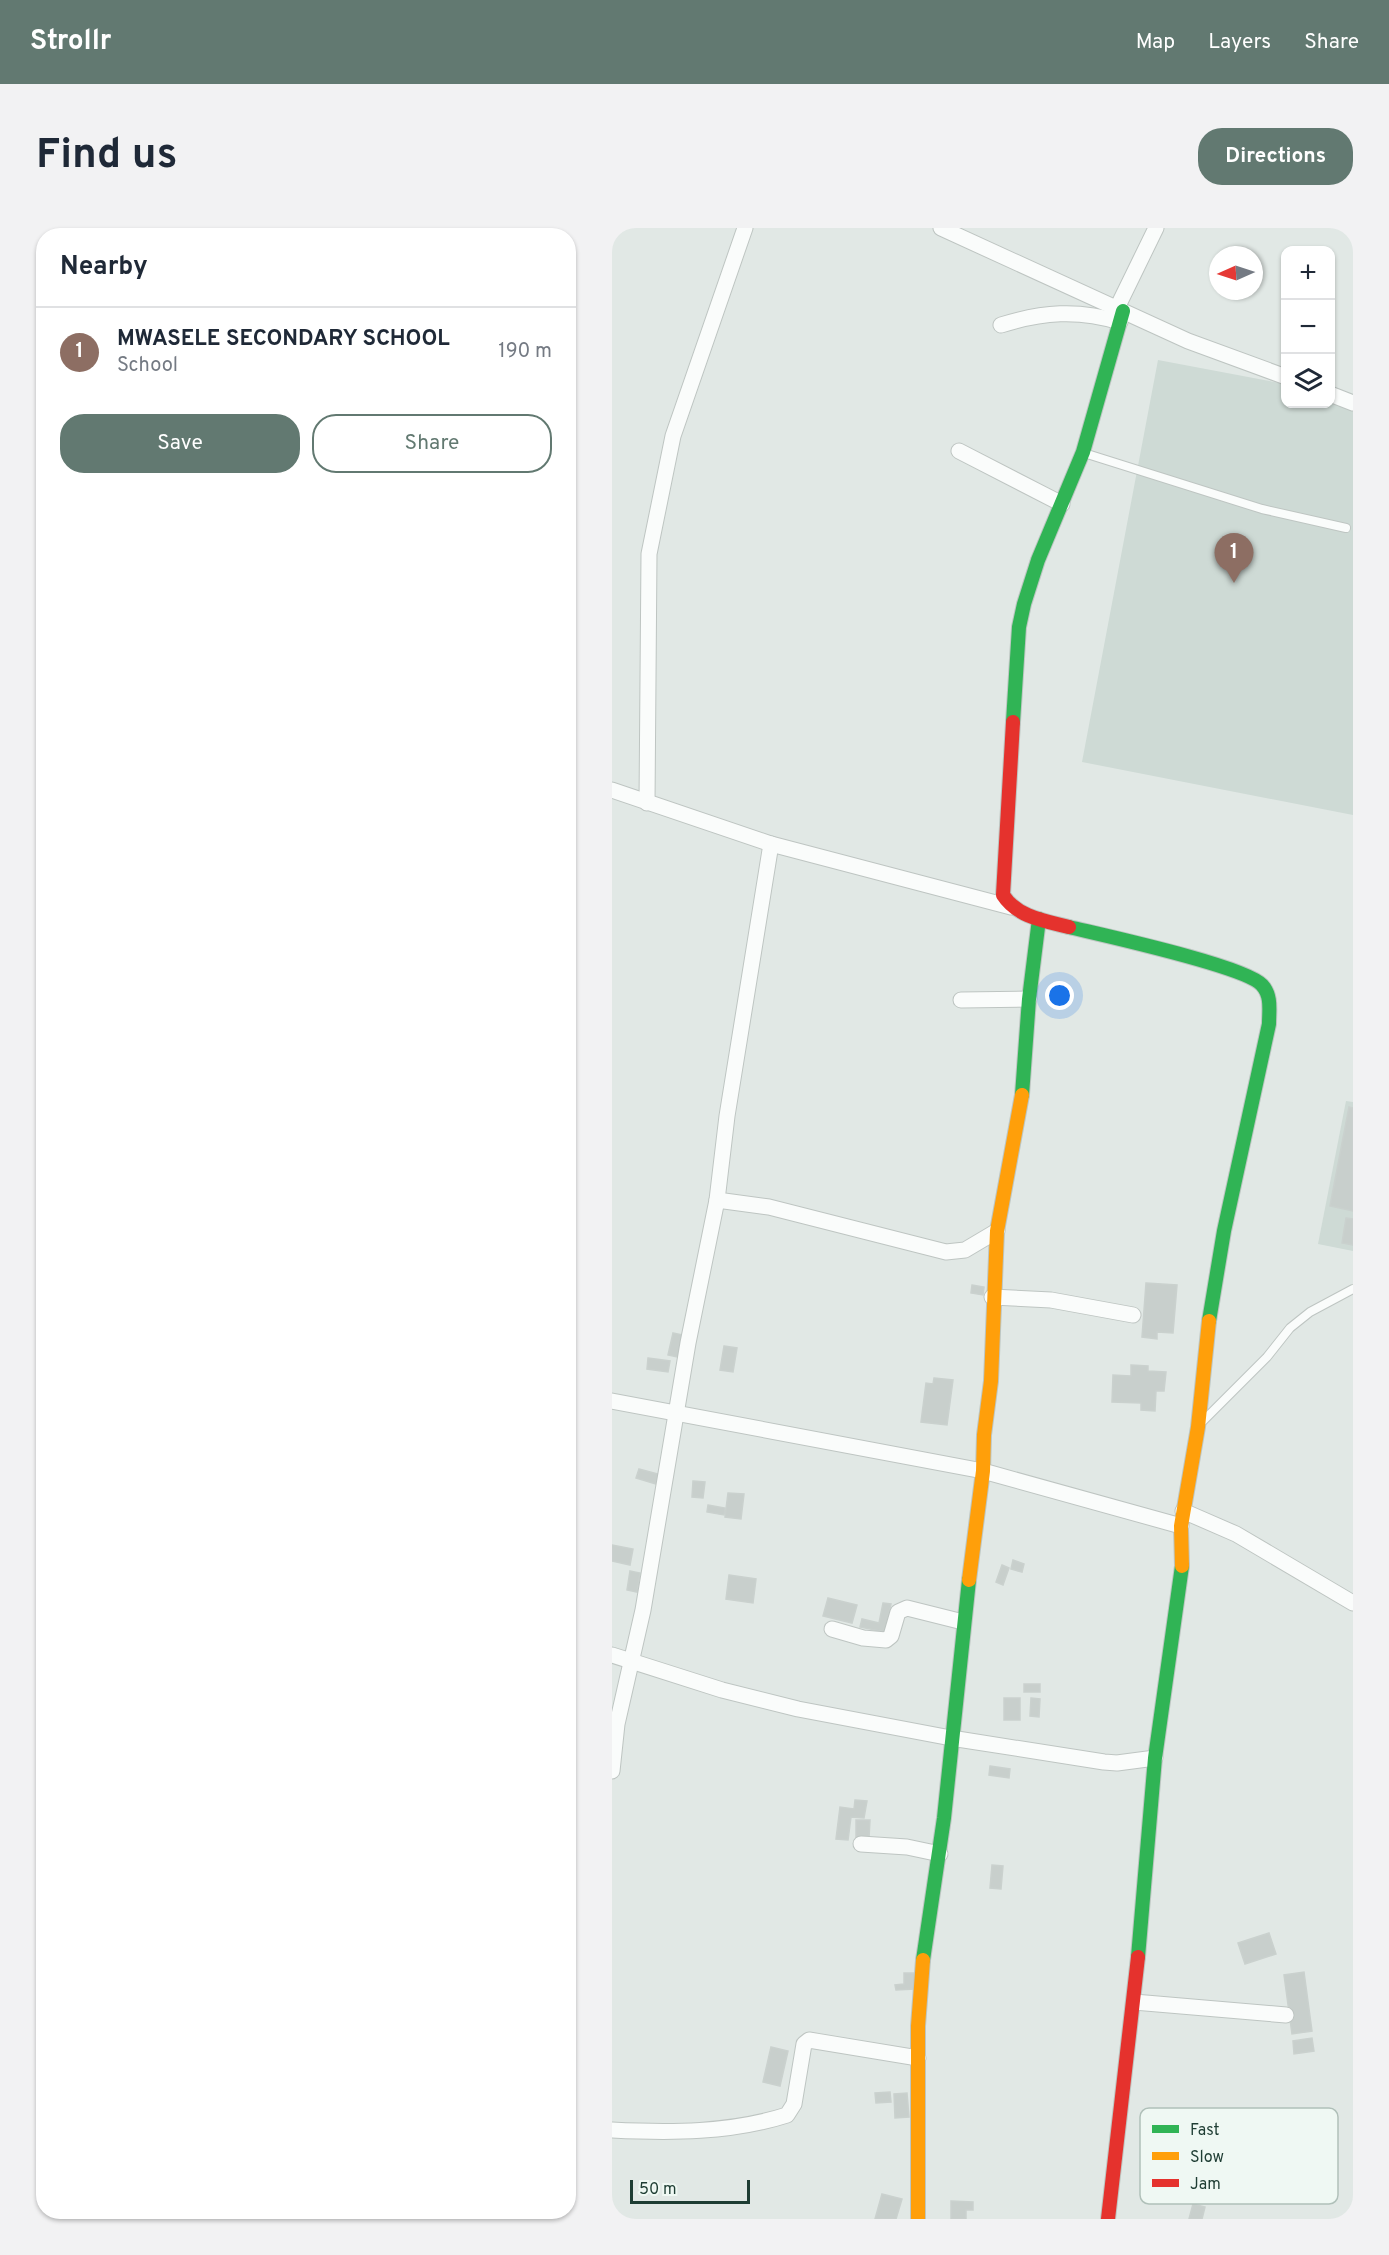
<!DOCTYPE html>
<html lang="en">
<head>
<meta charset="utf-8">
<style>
  :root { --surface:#fff; --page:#f2f2f3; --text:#1f2937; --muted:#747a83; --line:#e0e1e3; --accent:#627971 }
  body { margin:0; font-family:Overpass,sans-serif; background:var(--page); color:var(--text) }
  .controls { position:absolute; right:18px; top:18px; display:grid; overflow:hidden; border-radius:12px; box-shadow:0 2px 4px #0004 }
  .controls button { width:54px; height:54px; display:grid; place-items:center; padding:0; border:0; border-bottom:2px solid var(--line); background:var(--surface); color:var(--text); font:30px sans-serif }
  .compass { position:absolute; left:597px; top:18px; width:54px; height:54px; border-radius:50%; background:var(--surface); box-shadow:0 2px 4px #0004; rotate:267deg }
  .scale { position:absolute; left:18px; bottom:15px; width:120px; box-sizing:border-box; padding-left:6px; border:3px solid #1e3d33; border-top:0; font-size:16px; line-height:21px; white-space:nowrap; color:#1e3d33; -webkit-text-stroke:4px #eff8f3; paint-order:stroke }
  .you { position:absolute; left:448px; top:768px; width:21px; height:21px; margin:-15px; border:4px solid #fff; border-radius:50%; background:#1a73e8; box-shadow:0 0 0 9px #1a73e833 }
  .badge { display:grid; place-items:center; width:39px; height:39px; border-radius:50%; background:var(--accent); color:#fff; font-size:20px; font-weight:700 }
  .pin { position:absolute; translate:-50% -50px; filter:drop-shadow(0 2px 3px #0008) }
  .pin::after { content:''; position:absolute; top:32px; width:21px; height:18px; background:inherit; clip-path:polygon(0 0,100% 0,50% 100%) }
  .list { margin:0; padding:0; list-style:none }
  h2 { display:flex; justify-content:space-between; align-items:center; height:78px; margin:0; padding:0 24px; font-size:26px }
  h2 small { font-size:20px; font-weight:400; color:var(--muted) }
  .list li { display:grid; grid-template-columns:39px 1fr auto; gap:18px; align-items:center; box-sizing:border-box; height:90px; padding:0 24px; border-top:2px solid var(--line) }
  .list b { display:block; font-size:22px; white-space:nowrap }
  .list p { margin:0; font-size:20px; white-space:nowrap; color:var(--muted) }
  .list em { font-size:20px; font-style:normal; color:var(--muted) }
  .actions { display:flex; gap:12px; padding:18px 24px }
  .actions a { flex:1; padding:14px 0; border:2px solid var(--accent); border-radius:24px; text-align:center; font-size:21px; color:var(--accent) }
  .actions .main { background:var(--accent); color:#fff }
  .icon { flex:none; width:33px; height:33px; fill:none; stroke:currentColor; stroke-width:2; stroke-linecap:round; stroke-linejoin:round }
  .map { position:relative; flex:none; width:741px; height:1991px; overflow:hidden; border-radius:24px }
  header { display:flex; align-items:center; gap:36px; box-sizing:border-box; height:84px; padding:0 30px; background:var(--accent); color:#fff }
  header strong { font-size:28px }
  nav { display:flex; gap:33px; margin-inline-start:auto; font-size:21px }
  .intro { display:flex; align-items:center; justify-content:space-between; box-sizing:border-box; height:144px; padding:0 36px }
  h1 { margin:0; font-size:42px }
  .button { padding:15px 27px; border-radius:24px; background:var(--accent); color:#fff; font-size:21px; font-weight:700 }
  main { display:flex; gap:36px; padding:0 36px }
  aside { flex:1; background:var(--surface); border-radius:24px; box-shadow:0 2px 4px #0004 }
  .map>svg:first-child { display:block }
  .built { fill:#cedad5 }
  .building { fill:#c8cfcc; stroke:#cad1ce; stroke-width:1.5 }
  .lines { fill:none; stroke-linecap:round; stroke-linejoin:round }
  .lane-casing { stroke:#bec5c2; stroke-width:10 }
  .street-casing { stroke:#bec5c2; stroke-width:17 }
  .fast-casing { stroke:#bdc6c2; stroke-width:16 }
  .slow-casing { stroke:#bdc6c2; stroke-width:16 }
  .jam-casing { stroke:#bdc6c2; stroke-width:16 }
  .lane { stroke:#fafcfb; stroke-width:8 }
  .street { stroke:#fafcfb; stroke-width:15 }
  .fast { stroke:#30b455; stroke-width:14 }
  .slow { stroke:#ff9f0a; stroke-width:14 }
  .jam { stroke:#e5322d; stroke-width:14 }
  .key { fill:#eff8f3; stroke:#b0c0b9; stroke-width:1.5 }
  .key-label { font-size:16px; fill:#1e3d33 }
</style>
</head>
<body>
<header>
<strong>Strollr</strong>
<nav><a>Map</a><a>Layers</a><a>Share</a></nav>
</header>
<div class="intro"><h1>Find us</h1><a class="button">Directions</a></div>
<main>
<aside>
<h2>Nearby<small></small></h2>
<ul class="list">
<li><span class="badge" style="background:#8d6e63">1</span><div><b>MWASELE SECONDARY SCHOOL</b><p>School</p></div><em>190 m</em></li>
</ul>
<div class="actions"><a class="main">Save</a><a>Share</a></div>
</aside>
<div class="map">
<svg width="741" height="1991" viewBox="0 0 741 1991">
  <rect width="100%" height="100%" fill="#e1e8e5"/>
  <g class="built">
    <path d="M 546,132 L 673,156 L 674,176 L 718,176 L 719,165 L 741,169 L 741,587 L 470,534 Z"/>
    <path d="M 734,873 L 741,874 L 741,1023 L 706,1016 Z"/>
  </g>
  <g class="building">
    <path d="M 737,879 L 741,880 L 741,983 L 718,978 Z"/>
    <path d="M 734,990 L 741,991 L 741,1017 L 730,1015 Z"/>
    <path d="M 534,1055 L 565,1057 L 561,1105 L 545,1104 L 545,1111 L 530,1109 Z"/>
    <path d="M 360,1057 L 372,1059 L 371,1067 L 359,1065 Z"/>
    <path d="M 61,1105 L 71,1107 L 66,1129 L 56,1127 Z"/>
    <path d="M 112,1118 L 125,1120 L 121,1144 L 108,1142 Z"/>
    <path d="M 36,1130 L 58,1133 L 56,1144 L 35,1141 Z"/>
    <path d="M 519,1137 L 536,1138 L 536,1143 L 554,1144 L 552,1163 L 544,1163 L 543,1183 L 529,1182 L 529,1175 L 500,1174 L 501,1147 L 519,1148 Z"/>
    <path d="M 322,1150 L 341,1152 L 335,1197 L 309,1194 L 314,1155 L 321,1156 Z"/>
    <path d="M 27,1241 L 46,1246 L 44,1256 L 24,1250 Z"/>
    <path d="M 81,1253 L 93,1254 L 91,1270 L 80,1269 Z"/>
    <path d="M 116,1265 L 132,1266 L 129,1291 L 113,1289 Z"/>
    <path d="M 96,1277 L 113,1280 L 112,1287 L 95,1284 Z"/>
    <path d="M 0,1317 L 21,1321 L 18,1337 L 0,1333 Z"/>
    <path d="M 401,1332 L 412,1336 L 410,1344 L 399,1341 Z"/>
    <path d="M 390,1337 L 397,1340 L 391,1357 L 384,1354 Z"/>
    <path d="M 18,1343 L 28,1345 L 25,1364 L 15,1362 Z"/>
    <path d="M 117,1347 L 144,1351 L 141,1375 L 114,1371 Z"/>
    <path d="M 216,1370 L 245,1377 L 240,1395 L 211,1388 Z"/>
    <path d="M 271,1375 L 279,1376 L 273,1404 L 248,1399 L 250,1391 L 267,1395 Z"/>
    <rect x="412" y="1456" width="16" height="8"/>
    <rect x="392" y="1470" width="16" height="22"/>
    <path d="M 419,1470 L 428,1471 L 427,1489 L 418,1488 Z"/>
    <path d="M 378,1538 L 398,1541 L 397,1550 L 377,1547 Z"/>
    <path d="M 243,1572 L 255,1573 L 252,1590 L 239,1589 L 236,1612 L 224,1611 L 228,1579 L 242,1581 Z"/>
    <path d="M 244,1592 L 258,1592 L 257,1610 L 244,1609 Z"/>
    <path d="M 380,1637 L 391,1638 L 389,1661 L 378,1660 Z"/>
    <path d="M 657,1705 L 664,1726 L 633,1736 L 626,1715 Z"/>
    <path d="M 692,1744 L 700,1803 L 680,1806 L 672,1747 Z"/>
    <path d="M 292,1745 L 303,1745 L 303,1761 L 284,1762 L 283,1757 L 292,1756 Z"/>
    <path d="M 700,1810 L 702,1823 L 682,1826 L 681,1813 Z"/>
    <path d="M 159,1819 L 176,1823 L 168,1858 L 151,1854 Z"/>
    <path d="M 278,1864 L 279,1874 L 264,1875 L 263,1865 Z"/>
    <path d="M 295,1865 L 297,1889 L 283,1890 L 282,1866 Z"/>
    <path d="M 270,1966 L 290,1971 L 284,1991 L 263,1991 Z"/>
    <path d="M 339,1973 L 361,1974 L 361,1982 L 354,1982 L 354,1991 L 339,1991 Z"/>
    <path d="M 581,1976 L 593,1979 L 590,1991 L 577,1991 Z"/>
  </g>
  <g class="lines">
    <defs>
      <g id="lane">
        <path d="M 472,225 L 650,281 L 734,300"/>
        <path d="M 591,1193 L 655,1129 L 678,1100 L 698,1084 L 741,1061"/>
      </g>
      <g id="street">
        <path d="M 329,0 L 576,113 L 674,149"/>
        <path d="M 505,80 L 544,0"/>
        <path d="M 389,97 C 430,84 466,81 508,94"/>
        <path d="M 718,166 L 741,175"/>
        <path d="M 347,223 L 450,276"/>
        <path d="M 0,562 L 159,616 L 399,679"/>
        <path d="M 35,575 L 37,326 L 61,208 L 133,0"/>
        <path d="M 349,772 L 417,771"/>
        <path d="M 105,972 L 157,979 L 334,1024 L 353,1022 L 385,1003"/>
        <path d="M 380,1069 L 439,1072 L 521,1087"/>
        <path d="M 0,1173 L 371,1243 L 569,1298"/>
        <path d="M 571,1283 L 624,1306 L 741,1375"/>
        <path d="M 220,1401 L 251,1410 L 274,1412 L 279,1408 L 286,1384 L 295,1380 L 351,1394"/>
        <path d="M 0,1427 L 110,1462 L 186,1481 L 339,1510 L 492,1534 L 505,1535 L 543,1530"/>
        <path d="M 0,1543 L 5,1496 L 31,1382 L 76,1115 L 105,972 L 115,888 L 159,616"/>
        <path d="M 249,1616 L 295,1619 L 328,1626"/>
        <path d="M 522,1774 L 674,1787"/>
        <path d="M 0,1902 C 58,1905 119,1905 175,1887 L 182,1876 L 192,1816 L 197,1812 L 306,1830"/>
      </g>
      <g id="fast">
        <path d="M 401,494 L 407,399 L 412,376 L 426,332 L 471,224 L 511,83"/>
        <path d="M 457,699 C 490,707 633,738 650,757 C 660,768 657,782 657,796 L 612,1003 L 597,1093"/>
        <path d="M 410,867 L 417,771 L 427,691"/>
        <path d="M 526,1729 L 543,1530 L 570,1338"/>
        <path d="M 311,1732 L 332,1590 L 357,1352"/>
      </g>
      <g id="slow">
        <path d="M 570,1338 L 569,1298 L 586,1199 L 597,1093"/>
        <path d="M 357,1352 L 371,1243 L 372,1207 L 379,1153 L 385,1003 L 410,867"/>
        <path d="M 306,1991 L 306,1798 L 311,1732"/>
      </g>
      <g id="jam">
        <path d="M 401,494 L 391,667 C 405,689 433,693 457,699"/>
        <path d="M 496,1991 L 526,1729"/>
      </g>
    </defs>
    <use href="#lane" class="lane-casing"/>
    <use href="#street" class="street-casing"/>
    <use href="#fast" class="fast-casing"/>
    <use href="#slow" class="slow-casing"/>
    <use href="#jam" class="jam-casing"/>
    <use href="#lane" class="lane"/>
    <use href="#street" class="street"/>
    <use href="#fast" class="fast"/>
    <use href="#slow" class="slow"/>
    <use href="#jam" class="jam"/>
  </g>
  <rect x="528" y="1880" width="198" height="96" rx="9" class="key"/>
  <rect x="540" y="1897" width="27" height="8" fill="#30b455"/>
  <rect x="540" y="1924" width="27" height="8" fill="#ff9f0a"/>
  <rect x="540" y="1951" width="27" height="8" fill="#e5322d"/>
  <g class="key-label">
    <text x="578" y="1907">Fast</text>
    <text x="578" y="1934">Slow</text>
    <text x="578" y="1961">Jam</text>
  </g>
</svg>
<div class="controls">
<button>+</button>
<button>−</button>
<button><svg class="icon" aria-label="layers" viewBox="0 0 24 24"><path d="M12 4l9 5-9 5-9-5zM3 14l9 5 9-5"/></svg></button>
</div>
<svg class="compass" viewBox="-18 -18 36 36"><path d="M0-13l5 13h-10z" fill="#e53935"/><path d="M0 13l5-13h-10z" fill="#747a83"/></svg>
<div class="scale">50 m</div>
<div class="you"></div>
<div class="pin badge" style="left:622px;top:355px;background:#8d6e63">1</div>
</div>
</main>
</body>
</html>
